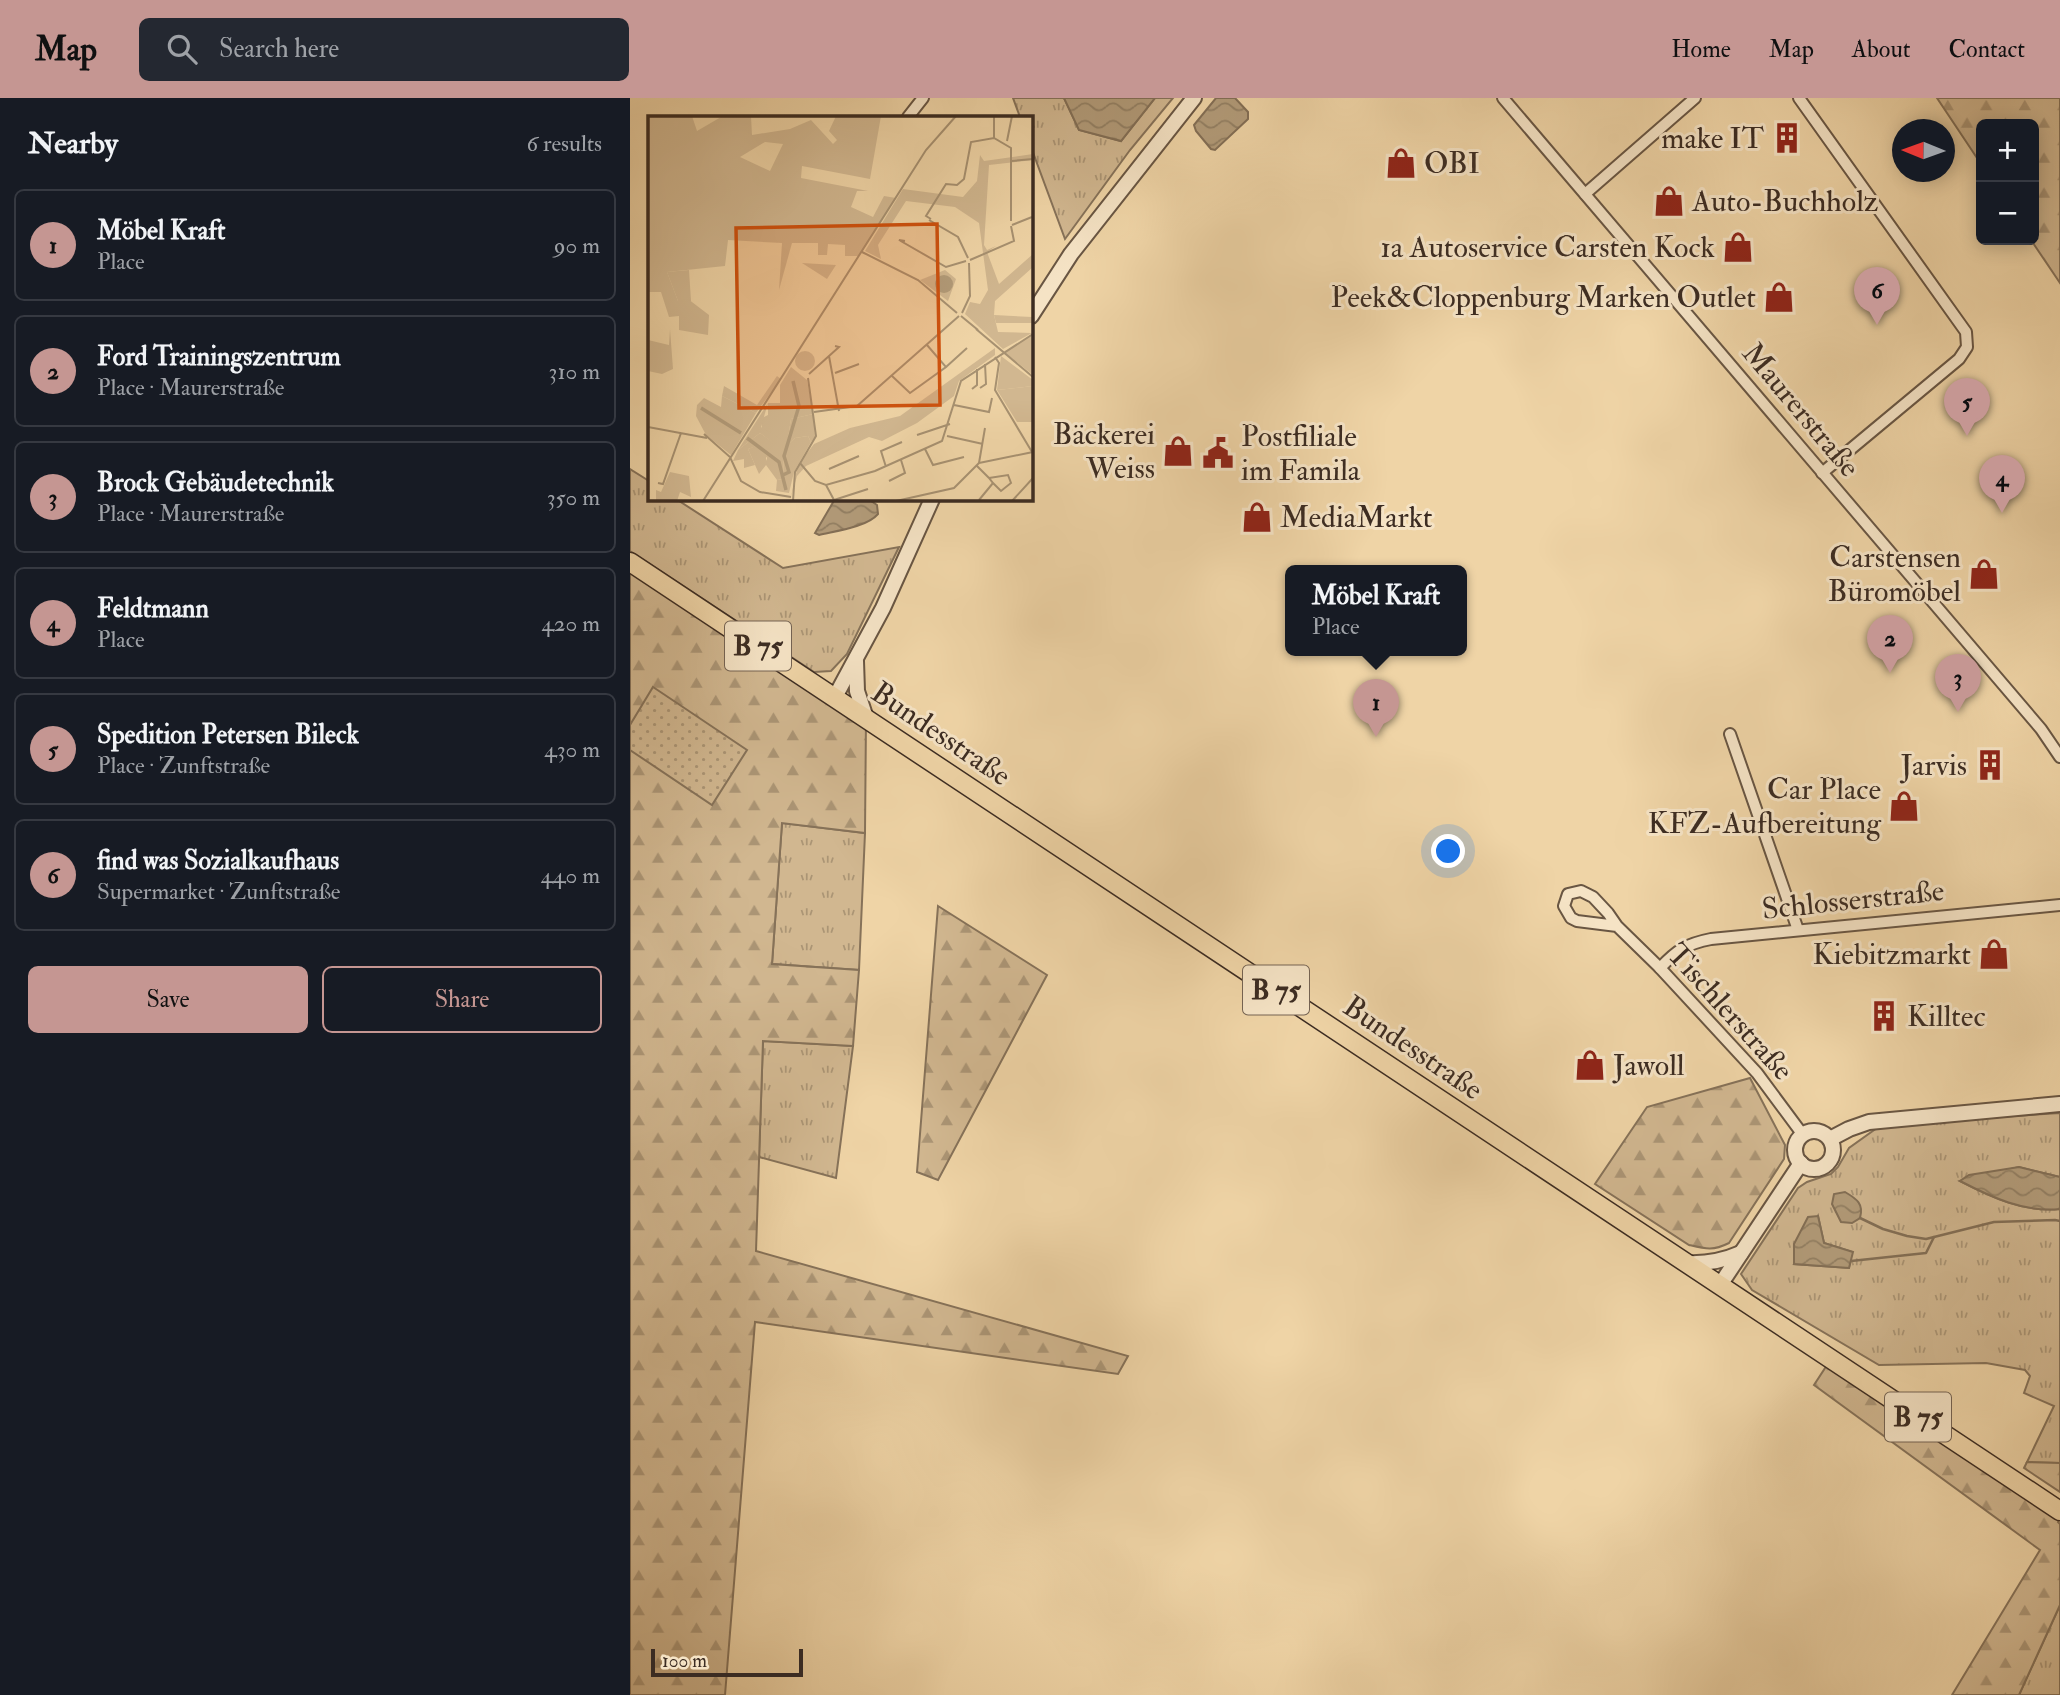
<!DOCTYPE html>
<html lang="en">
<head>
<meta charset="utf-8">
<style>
  :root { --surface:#171b24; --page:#242831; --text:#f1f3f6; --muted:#9ea1a6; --line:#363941; --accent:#c59692 }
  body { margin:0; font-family:"IM FELL Double Pica",serif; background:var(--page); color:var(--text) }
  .controls { position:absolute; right:21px; top:21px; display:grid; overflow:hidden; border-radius:10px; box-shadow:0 4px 18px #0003 }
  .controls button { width:63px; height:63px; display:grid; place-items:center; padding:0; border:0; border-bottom:2px solid var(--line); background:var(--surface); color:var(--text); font:35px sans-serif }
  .compass { position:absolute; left:1262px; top:21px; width:63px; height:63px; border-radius:50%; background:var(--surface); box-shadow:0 4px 18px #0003; rotate:271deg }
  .scale { position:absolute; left:21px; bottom:18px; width:152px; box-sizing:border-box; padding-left:7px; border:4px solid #3c2c22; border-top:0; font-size:19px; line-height:24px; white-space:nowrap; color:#3c2c22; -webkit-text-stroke:5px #f5e3c5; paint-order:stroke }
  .you { position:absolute; left:819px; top:754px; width:24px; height:24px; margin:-18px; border:5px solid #fff; border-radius:50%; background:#1a73e8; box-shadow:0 0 0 10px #1a73e833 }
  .badge { display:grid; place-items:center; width:46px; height:46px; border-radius:50%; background:var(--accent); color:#111; font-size:23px; font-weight:700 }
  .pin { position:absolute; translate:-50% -58px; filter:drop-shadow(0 2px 4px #0008) }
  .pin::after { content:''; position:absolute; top:37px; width:24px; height:21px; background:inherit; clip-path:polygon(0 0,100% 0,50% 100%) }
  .popup { position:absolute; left:655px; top:467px; width:182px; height:91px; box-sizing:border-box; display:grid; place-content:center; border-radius:10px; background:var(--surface); filter:drop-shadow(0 2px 5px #0005); font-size:23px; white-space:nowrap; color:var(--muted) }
  .popup b { font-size:26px; color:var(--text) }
  .popup::after { content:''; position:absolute; left:50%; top:100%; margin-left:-14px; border:14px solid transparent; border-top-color:var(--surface) }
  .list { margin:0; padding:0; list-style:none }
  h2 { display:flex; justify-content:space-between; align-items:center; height:91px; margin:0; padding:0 28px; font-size:30px }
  h2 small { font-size:23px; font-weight:400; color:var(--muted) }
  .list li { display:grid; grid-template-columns:46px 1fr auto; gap:21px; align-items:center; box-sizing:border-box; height:112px; margin:0 14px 14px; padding:0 14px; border:2px solid var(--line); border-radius:10px }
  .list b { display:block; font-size:26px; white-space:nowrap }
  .list p { margin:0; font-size:23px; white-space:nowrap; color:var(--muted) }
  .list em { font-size:23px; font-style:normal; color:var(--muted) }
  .actions { display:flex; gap:14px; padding:21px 28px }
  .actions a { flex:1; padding:16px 0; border:2px solid var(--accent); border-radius:10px; text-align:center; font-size:24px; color:var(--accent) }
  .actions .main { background:var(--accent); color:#111 }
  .icon { flex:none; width:38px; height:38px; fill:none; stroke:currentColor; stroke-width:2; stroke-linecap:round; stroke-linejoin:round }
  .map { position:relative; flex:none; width:1430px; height:1597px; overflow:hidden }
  header { display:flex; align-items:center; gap:42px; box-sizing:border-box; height:98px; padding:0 35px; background:var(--accent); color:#111 }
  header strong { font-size:33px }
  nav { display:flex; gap:38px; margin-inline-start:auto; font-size:24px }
  .search { width:490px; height:63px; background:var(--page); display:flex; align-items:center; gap:18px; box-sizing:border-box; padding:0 24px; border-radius:10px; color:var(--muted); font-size:26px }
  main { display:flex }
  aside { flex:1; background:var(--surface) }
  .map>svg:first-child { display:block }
  .grass { fill:url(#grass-tufts); stroke:#867259; stroke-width:2; fill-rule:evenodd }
  .forest { fill:url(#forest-firs); stroke:#867259; stroke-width:2 }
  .park { fill:url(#park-dots); stroke:#867259; stroke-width:2 }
  .water { fill:url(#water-waves); stroke:#836f56; stroke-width:2 }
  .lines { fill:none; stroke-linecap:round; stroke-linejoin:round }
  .stream { stroke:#836f56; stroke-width:2.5 }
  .minor-casing { stroke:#695643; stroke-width:14 }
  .tertiary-casing { stroke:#695643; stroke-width:18 }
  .primary-casing { stroke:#3c2c22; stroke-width:21 }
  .minor { stroke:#f5e3c5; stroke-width:10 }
  .tertiary { stroke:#f5e3c5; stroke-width:14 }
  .primary { stroke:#efd4a6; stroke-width:18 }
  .labels { text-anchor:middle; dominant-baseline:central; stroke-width:6; stroke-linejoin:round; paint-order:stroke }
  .shield { fill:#f5e3c5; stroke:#746353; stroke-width:2 }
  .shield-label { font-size:28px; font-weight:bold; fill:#3c2c22 }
  .poi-label { font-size:30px; fill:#3c2c22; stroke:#f5e3c5; text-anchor:end }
  .street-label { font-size:30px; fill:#3c2c22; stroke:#f5e3c5 }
  .inset-river { fill:none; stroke:#b29b79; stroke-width:3.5 }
  .inset-road { fill:none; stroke:#a79171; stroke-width:2 }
  .view { fill:#ce520f; fill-opacity:0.15; stroke:#ce520f; stroke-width:3.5 }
  .inset-edge { fill:none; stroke:#3c2c22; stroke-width:3.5 }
</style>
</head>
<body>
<header>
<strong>Map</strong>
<div class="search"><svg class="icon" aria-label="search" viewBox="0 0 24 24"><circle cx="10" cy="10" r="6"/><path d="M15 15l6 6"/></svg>Search here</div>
<nav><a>Home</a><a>Map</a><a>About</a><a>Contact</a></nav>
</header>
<main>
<aside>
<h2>Nearby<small>6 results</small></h2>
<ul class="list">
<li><span class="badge">1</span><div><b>Möbel Kraft</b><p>Place</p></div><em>90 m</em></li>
<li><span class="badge">2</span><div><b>Ford Trainingszentrum</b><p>Place · Maurerstraße</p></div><em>310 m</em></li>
<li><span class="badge">3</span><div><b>Brock Gebäudetechnik</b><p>Place · Maurerstraße</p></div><em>350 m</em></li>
<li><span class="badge">4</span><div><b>Feldtmann</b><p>Place</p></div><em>420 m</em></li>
<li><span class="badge">5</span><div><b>Spedition Petersen Bileck</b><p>Place · Zunftstraße</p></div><em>430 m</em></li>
<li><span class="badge">6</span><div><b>find was Sozialkaufhaus</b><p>Supermarket · Zunftstraße</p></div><em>440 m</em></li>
</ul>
<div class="actions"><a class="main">Save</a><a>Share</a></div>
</aside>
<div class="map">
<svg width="1430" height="1597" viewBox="0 0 1430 1597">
  <defs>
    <pattern id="grass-tufts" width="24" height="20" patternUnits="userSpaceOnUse" patternTransform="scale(1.75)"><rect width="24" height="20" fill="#d1b790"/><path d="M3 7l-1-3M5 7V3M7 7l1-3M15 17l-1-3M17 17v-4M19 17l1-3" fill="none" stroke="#ab9575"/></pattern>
    <pattern id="forest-firs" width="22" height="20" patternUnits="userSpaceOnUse" patternTransform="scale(1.75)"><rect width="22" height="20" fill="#d1b790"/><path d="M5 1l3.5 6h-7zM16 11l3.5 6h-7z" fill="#ab9575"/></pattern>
    <pattern id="park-dots" width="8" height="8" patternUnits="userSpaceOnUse" patternTransform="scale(1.75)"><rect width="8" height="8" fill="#d1b790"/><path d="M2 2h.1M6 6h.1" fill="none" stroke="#ab9575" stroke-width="1.8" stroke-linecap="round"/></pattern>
    <pattern id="water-waves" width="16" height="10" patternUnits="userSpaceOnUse" patternTransform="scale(1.75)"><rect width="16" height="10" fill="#b29b79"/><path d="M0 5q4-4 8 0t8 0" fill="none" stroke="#927f63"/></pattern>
  </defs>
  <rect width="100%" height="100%" fill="#efd4a6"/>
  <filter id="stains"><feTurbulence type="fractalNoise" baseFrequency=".00286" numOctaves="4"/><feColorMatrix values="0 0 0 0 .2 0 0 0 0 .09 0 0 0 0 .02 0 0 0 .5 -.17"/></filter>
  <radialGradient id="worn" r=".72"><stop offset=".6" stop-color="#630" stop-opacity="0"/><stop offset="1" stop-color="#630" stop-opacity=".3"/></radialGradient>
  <g class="grass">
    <path d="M 383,0 L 434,0 L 449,32 L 491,43 L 525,0 L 543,0 L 500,52 L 435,141 L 401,49 L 401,19 L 390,19 Z"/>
    <path d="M 0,371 L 19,383 L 19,401 L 46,401 L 153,470 L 269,449 L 217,556 L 201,573 L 184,574 L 0,453 Z"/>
    <path d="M 152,725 L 235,735 L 229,872 L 142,866 Z"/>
    <path d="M 133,943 L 223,948 L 206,1080 L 129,1059 Z"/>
    <path d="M 1430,1015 L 1430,1079 L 1389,1069 L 1330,1083 C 1361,1099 1395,1115 1430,1111 L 1430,1365 L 1397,1364 L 1424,1308 L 1394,1295 L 1400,1278 L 1395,1272 L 1356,1265 L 1249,1267 L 1122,1192 L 1111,1176 L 1168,1090 L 1177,1084 L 1201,1076 L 1208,1069 L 1219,1050 L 1247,1030 L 1290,1024 ZM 1188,1118 L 1194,1145 L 1222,1154 L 1219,1170 L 1164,1166 Z"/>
    <path d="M 1430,1507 L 1430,1597 L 1389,1597 Z"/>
  </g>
  <g class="forest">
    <path d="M 1307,0 L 1430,0 L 1430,185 L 1401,142 L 1404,142 L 1404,26 L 1351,26 L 1351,66 Z"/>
    <path d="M 0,464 L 236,620 L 235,735 L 152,725 L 142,866 L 229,872 L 223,948 L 133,943 L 126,1153 L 498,1258 L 488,1276 L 125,1224 L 95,1597 L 0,1597 Z"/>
    <path d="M 308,808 L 417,877 L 308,1082 L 287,1074 Z"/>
    <path d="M 1120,980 L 1155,1047 L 1154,1061 L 1099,1145 C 1083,1153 1076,1151 1059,1147 L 965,1086 L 1017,1009 Z"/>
    <path d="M 1201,1261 L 1430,1420 L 1428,1424 L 1430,1426 L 1430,1507 L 1389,1597 L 1322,1597 L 1410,1452 L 1184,1287 Z"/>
    <path d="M 1397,1364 L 1430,1365 L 1430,1394 L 1394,1370 Z"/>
  </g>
  <path class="park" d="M 23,589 L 117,652 L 82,707 L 0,652 L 0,627 Z"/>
  <g class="water">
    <path d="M 434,0 L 525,0 L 491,43 L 449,32 Z"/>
    <path d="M 586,0 L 605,0 L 618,14 L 618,21 L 585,52 L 581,51 L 566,33 L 564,27 Z"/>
    <path d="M 205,401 L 238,401 L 247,407 L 248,416 C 237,429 206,433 189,437 L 185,435 Z"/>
    <path d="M 1389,1069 L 1430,1079 L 1430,1111 C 1395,1115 1361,1099 1330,1083 L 1339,1077 Z"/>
    <path d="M 1215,1094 C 1227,1101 1234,1106 1230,1120 L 1222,1125 L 1211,1124 L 1202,1106 L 1204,1096 Z"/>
    <path d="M 1188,1118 L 1194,1145 L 1223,1154 L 1219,1170 L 1164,1166 L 1164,1146 L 1178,1119 Z"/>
  </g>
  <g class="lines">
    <g class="stream">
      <path d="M 1230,1120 L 1253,1131 L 1277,1138 L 1296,1141 L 1364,1124 L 1425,1122 L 1430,1123"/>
      <path d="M 1221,1163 L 1296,1155 L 1304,1139"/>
    </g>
    <defs>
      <g id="minor">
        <path d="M 873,0 L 1411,631 L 1430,659"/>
        <path d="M 1169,0 L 1336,234 L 1337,249 L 1329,261 L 1192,375"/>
        <path d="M 278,19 L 293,0"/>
        <path d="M 955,96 L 1065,0"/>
        <path d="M 1100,636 L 1168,832"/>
        <path d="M 987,828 L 947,823 L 941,820 L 934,808 L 938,796 L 951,793 L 963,799 L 978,815 L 987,828 L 1030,870 L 1127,975 L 1173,1037"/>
        <path d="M 1030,870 C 1047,852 1056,846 1081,841 L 1430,807"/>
      </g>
      <g id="tertiary">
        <path d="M 401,218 L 441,156 L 564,0"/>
        <path d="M 226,563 L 227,593 L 236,620"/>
        <path d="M 205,599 L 253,510 L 302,401"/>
        <circle cx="1184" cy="1052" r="19"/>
        <path d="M 1200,1041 L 1219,1031 L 1239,1024 L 1430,1006"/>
        <path d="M 1056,1165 C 1076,1166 1093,1163 1111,1155"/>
        <path d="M 1090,1187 L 1171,1065"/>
      </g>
      <path id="primary" d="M 0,464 L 1430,1413"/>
    </defs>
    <use href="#minor" class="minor-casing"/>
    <use href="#tertiary" class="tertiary-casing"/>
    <use href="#primary" class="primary-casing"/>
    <use href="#minor" class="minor"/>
    <use href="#tertiary" class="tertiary"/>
    <use href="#primary" class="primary"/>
  </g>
  <defs>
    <symbol id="building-bare" viewBox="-9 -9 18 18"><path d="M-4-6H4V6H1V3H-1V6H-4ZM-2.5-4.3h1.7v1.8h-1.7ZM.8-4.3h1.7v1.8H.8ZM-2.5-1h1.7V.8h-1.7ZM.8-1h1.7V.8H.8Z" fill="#8f2418" stroke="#f5e3c5" stroke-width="2.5" paint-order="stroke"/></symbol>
    <symbol id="shop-bare" viewBox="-9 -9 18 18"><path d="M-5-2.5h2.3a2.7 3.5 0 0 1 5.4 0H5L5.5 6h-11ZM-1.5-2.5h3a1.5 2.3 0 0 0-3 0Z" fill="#8f2418" stroke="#f5e3c5" stroke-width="2.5" paint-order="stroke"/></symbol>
    <symbol id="civic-bare" viewBox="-9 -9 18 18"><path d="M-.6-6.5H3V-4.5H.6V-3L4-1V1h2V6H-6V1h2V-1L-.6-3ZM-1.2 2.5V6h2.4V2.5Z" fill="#8f2418" stroke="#f5e3c5" stroke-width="2.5" paint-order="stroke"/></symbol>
  </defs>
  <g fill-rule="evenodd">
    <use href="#building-bare" x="1135" y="18" width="44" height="44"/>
    <use href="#shop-bare" x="749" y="43" width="44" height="44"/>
    <use href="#shop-bare" x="1017" y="81" width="44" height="44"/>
    <use href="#shop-bare" x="1086" y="127" width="44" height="44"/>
    <use href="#shop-bare" x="1127" y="177" width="44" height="44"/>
    <use href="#shop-bare" x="526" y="331" width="44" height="44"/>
    <use href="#civic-bare" x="566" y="333" width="44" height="44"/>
    <use href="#shop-bare" x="605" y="397" width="44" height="44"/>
    <use href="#shop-bare" x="1332" y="454" width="44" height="44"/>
    <use href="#building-bare" x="1338" y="645" width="44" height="44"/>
    <use href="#shop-bare" x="1252" y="686" width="44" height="44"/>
    <use href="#shop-bare" x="1342" y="834" width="44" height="44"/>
    <use href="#building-bare" x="1232" y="896" width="44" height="44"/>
    <use href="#shop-bare" x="938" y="945" width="44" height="44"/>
  </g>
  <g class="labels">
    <g class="shield">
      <rect x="95" y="523.5" width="66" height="49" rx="5"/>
      <rect x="613" y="867.5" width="66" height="49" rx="5"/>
      <rect x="1255" y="1294.5" width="66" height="49" rx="5"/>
    </g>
    <g class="shield-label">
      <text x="128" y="548">B 75</text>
      <text x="646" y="892">B 75</text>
      <text x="1288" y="1319">B 75</text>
    </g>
    <g class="poi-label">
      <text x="1134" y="40">make IT</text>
      <text x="794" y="65" text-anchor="start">OBI</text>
      <text x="1062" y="103" text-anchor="start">Auto-Buchholz</text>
      <text x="1085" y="149">1a Autoservice Carsten Kock</text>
      <text x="1126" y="199">Peek&amp;Cloppenburg Marken Outlet</text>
      <text x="525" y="336">Bäckerei<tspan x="525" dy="34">Weiss</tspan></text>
      <text x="611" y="338" text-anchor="start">Postfiliale<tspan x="611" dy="34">im Famila</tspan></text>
      <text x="650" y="419" text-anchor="start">MediaMarkt</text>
      <text x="1331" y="459">Carstensen<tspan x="1331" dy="34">Büromöbel</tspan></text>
      <text x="1337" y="667">Jarvis</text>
      <text x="1251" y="691">Car Place<tspan x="1251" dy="34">KFZ-Aufbereitung</tspan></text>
      <text x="1341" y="856">Kiebitzmarkt</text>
      <text x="1277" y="918" text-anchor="start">Killtec</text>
      <text x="983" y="967" text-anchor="start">Jawoll</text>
    </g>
    <g class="street-label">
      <text transform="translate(1171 312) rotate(50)">Maurerstraße</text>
      <text transform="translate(311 636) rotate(34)">Bundesstraße</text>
      <text transform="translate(1223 802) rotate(-6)">Schlosserstraße</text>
      <text transform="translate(1100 914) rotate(48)">Tischlerstraße</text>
      <text transform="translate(783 950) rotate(34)">Bundesstraße</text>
    </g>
  </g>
  <g transform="translate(18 18)">
    <rect width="385" height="385" fill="#efd4a6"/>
    <path d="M 385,38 L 385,44 L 341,49 L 336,129 L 339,134 L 348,130 L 339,136 L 351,168 L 385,138 L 385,151 L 347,185 L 346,199 L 350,216 L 384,217 L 355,233 L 317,198 L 322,186 L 332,188 L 340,174 L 331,107 L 307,91 L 258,85 L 230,129 L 233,143 L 217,135 L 255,73 L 315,81 L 329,65 L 332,39 L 336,45 ZM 41,154 L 43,185 L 30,185 L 19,156 ZM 297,154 L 308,163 L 300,185 L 272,164 ZM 385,218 L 385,259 L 356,236 ZM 353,240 L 385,264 L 385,270 L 349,274 ZM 143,251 L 159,264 L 165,298 L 143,303 L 139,328 L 115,316 L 112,303 L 120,299 L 120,287 L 132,287 L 132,269 ZM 74,280 L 108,297 L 83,339 L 58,319 L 48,300 L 49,289 L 56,282 L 73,291 ZM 112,317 L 126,327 L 120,343 L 109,330 L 100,333 L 107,349 L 96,352 L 96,343 L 85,345 L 90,334 ZM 160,320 L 163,326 L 146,356 L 141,377 L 128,375 L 129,364 L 135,363 L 136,333 L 147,322 ZM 22,356 L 41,360 L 43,381 L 32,376 L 29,385 L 8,385 L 8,374 L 13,376 Z" fill="#d1b790"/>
    <path d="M 0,0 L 44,0 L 49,15 L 73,1 L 103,0 L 104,19 L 142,13 L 163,4 L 185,28 L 189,24 L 181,15 L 188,0 L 233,0 L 222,63 L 154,50 L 153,62 L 220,75 L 209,75 L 203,91 L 225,101 L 236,80 L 248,82 L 211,140 L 197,140 L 197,129 L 180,128 L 179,139 L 170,139 L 170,127 L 144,127 L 131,174 L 134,127 L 80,124 L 77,150 L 19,156 L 30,185 L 40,183 L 61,199 L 60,219 L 31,214 L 31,200 L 21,201 L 13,176 L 0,176 ZM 117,26 L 135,28 L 122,55 L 92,41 ZM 154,147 L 188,149 L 179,163 ZM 346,199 L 384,201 L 384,207 L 348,207 ZM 22,213 L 25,253 L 14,258 L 0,255 L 0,224 L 21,229 ZM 347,232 L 347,239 L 311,265 L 306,280 L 269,307 L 234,325 L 221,321 L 158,350 L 149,360 L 143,381 L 150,349 L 166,328 L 202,312 L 252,300 ZM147 245a10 10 0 1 1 20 0a10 10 0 1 1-20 0ZM 129,260 L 133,263 L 108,297 L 74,280 L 76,270 L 109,289 ZM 385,270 L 385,306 L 369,306 L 349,274 ZM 120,287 L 113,311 L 139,327 L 143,303 L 165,298 L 167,321 L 163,326 L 160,320 L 147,322 L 136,334 L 135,363 L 129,364 L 118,349 L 111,358 L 100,333 L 108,330 L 118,338 L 118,345 L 125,327 L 112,317 L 90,334 Z" fill="#d1b790" fill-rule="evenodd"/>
    <path d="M287 168a9 9 0 1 1 18 0a9 9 0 1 1-18 0Z" fill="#b29b79"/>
    <path class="inset-river" d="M 53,292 L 93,317M 99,322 L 131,346 L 138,374M 135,359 L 141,356 L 136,340 L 151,290 L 145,265"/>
    <path class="inset-road" d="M 346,22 L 346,0M 359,25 L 364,0M 364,45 L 385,43M 283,103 L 278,100 L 298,68 L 309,69 L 316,63 L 323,26 L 346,22 L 363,32 L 363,105M 281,104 L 310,121 L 320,142M 364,109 L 384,101M 257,125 L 251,124 L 298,151 L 318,145M 214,136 L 270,164 L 309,197M 322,144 L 366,125 L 363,110M 314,197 L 322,180 L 321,147M 313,200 L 330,214M 328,213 L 385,261M 181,240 L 191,295M 347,241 L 351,247 L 347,274 L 384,336M 298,251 L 319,232M 187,257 L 211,248M 161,258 L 191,231 L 187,230M 244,260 L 262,277 L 298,251 L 279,229M 332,272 L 338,268 L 337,248M 324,273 L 329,269 L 329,253M 306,289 L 341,296 L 344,282M 166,296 L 209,290 L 311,200M 0,311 L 59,322M 56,318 L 82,341 L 93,365 L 112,376 L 143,381M 269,319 L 302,308M 299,320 L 335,328M 277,333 L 285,349 L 316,341M 152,347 L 167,365 L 178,369 L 227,355 L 294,325 L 313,265 L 385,218M 331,347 L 385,336M 329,350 L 341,362 L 345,367 L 353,375 L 363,367 L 360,359 L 341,362M 238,351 L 233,335 L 254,326M 181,353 L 211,340M 241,365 L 257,357 L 253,344M 10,367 L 15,368 L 33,317M 178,369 L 186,384 L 220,373M 331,384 L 345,367M 55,385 L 278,34 L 308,0M 145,385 L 147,356 L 168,320 L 160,262M 248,385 L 306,372 L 331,347 L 337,312M 364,385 L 385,362"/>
    <path class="view" d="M 289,108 L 292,289 L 91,292 L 88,112 Z"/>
    <rect width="385" height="385" class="inset-edge"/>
  </g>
  <rect width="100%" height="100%" filter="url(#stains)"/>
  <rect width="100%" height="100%" fill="url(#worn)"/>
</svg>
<div class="controls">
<button>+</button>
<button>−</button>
</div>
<svg class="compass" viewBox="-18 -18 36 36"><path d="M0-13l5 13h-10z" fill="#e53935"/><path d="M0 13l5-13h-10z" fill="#9ea1a6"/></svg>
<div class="scale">100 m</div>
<div class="you"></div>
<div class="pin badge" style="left:746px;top:639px">1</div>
<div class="popup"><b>Möbel Kraft</b>Place</div>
<div class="pin badge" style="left:1260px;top:575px">2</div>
<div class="pin badge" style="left:1328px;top:614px">3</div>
<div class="pin badge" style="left:1372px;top:415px">4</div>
<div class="pin badge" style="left:1337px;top:338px">5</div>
<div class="pin badge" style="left:1247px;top:227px">6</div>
</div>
</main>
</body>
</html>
